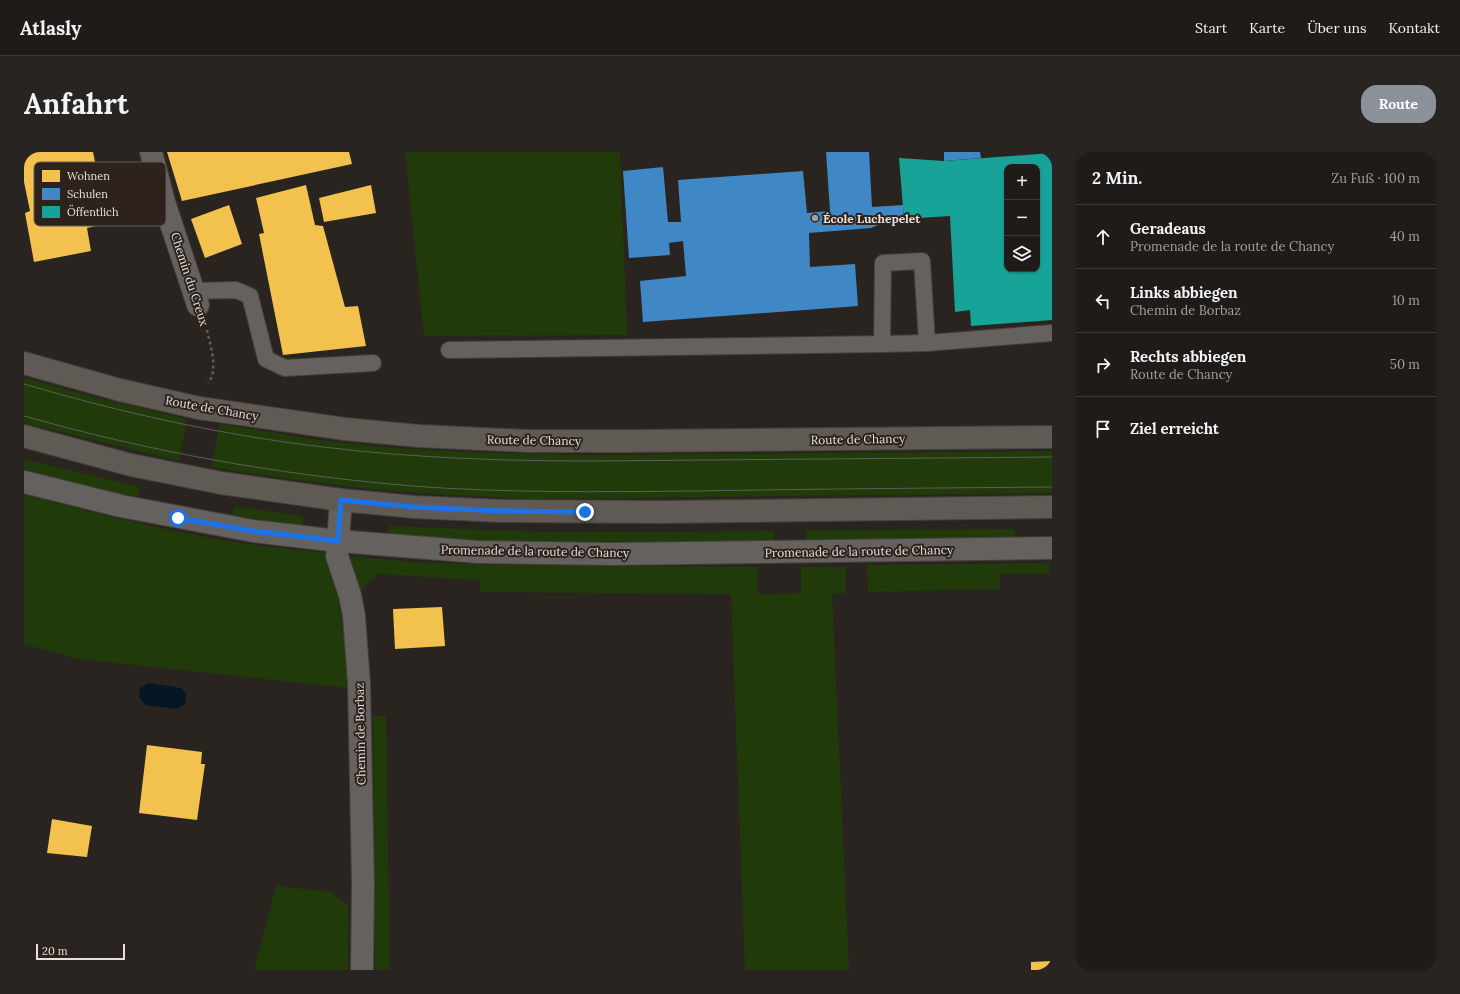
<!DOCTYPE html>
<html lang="de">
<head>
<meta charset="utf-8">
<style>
  :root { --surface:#1f1b18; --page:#272421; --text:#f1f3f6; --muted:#a1a1a2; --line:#3c3937; --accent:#8c9099 }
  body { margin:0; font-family:Lora,serif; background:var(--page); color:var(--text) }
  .controls { position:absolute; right:12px; top:12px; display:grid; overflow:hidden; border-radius:8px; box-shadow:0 1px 3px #0004 }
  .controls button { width:36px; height:36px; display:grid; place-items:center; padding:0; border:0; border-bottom:1px solid var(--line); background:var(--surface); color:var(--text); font:20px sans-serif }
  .scale { position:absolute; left:12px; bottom:10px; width:89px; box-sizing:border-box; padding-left:4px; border:2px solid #e6dfda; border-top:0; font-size:11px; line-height:14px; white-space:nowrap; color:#e6dfda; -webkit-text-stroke:3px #2d231c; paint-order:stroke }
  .stop { position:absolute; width:12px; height:12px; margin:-9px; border:3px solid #1a73e8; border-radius:50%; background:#fff }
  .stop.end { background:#1a73e8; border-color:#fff; box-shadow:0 1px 4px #0008 }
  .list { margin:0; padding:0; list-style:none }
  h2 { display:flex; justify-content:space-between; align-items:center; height:52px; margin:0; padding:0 16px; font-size:17px }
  h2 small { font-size:13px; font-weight:400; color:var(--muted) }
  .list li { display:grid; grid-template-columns:26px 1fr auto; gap:12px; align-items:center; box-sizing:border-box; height:64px; padding:0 16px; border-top:1px solid var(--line) }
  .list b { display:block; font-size:15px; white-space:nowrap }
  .list p { margin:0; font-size:13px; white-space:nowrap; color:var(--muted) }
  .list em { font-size:13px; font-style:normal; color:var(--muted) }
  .icon { flex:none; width:22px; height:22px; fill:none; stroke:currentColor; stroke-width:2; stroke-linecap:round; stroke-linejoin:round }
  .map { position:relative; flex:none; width:1028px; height:818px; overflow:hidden; border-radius:16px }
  header { display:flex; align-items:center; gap:24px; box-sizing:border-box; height:56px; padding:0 20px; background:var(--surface); border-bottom:1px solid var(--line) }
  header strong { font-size:19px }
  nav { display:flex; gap:22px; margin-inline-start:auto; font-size:14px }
  .intro { display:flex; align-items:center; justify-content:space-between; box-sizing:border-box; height:96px; padding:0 24px }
  h1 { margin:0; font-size:28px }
  .button { padding:10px 18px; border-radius:16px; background:var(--accent); color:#fff; font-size:14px; font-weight:700 }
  main { display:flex; gap:24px; padding:0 24px }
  aside { flex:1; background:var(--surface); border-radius:16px; box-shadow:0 1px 3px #0004 }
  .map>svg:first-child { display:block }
  .green { fill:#213a0a }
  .water { fill:#051725 }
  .homes { fill:#f2c14e }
  .schools { fill:#3f88c5 }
  .public { fill:#17a398; fill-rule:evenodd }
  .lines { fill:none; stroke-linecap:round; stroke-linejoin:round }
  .lane-casing { stroke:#443f3c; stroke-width:18 }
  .street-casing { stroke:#443f3c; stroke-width:24 }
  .secondary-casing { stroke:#443f3c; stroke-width:24 }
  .path { stroke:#615e5b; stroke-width:2.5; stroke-dasharray:3 3; stroke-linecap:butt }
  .lane { stroke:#65615f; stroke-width:16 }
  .street { stroke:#65615f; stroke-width:22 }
  .secondary { stroke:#605a54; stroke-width:22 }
  .tram { stroke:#605c59; stroke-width:1 }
  .route { stroke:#1a73e8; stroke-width:5 }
  .poi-dot { fill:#a49e99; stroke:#2d231c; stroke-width:1.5 }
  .labels { text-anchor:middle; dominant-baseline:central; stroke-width:4; stroke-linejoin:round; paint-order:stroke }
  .poi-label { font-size:12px; font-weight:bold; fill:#e6dfda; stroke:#2d231c; text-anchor:start }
  .street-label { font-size:12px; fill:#e6dfda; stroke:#2d231c }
  .key { fill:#2d231c; stroke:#645b55; stroke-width:1 }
  .key-label { font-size:11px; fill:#e6dfda }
</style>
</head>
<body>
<header>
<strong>Atlasly</strong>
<nav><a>Start</a><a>Karte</a><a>Über uns</a><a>Kontakt</a></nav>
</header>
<div class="intro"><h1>Anfahrt</h1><a class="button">Route</a></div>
<main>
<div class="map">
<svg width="1028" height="818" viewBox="0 0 1028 818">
  <rect width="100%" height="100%" fill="#292420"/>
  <g class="green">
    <path d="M 381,0 L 596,0 L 603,183 L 400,184 Z"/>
    <path d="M 0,226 L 79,247 L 163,267 L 155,309 L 0,271 Z"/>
    <path d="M 196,272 L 302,289 L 369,296 L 445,300 L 554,303 L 1028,299 L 1028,341 L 510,347 C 453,344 395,342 338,336 C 287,331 237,323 187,315 Z"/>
    <path d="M 0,307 L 116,335 L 114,346 L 30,326 L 0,317 Z"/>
    <path d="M 0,341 C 97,369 198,393 299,400 L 311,426 L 321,490 L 324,536 L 55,507 L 0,492 Z"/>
    <path d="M 210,354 L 279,364 L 279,374 L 209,363 Z"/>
    <path d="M 365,374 L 519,380 L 649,380 L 750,379 L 750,389 L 490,390 L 449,389 L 364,383 Z"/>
    <path d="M 991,377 L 992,387 L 782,388 L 782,378 Z"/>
    <path d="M 325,404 L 391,410 L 471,413 L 733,415 L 734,442 L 777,441 L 777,415 L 822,415 L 822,441 L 808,442 L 825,818 L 721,818 L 707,442 L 456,440 L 457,428 L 353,422 L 334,441 Z"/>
    <path d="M 1026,411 L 1025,422 L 976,422 L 976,437 L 844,440 L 843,413 Z"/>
    <path d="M 349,564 L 362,564 L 366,818 L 351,818 Z"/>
    <path d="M 252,734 L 306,740 L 324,753 L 324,818 L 230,818 Z"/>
  </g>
  <path class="water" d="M 125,531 L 157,536 L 162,542 L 161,552 L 153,557 L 121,553 L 115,545 L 116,536 Z"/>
  <g class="homes">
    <path d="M 0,0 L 69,0 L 79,49 L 73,51 L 77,73 L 63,76 L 67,99 L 10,110 L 1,61 L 6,59 L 0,30 Z"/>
    <path d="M 143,0 L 325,0 L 328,12 L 158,49 Z"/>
    <path d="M 282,33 L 291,73 L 299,74 L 321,155 L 334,154 L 342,194 L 259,203 L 235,82 L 240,81 L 232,46 Z"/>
    <path d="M 347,33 L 352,61 L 300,70 L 295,46 Z"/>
    <path d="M 205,53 L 218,92 L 181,106 L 167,67 Z"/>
    <path d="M 418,455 L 421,494 L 371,497 L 369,457 Z"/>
    <path d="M 123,593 L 178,600 L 177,612 L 181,612 L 173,668 L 115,661 Z"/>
    <path d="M 28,667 L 68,674 L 63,705 L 23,701 Z"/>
    <path d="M 1028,809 L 1028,818 L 1007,818 L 1007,810 Z"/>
  </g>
  <g class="schools">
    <path d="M 802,0 L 845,0 L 848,55 L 879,53 L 880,67 L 866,68 L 847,76 L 785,81 L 786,115 L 831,112 L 834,154 L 619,170 L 616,129 L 662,124 L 659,89 L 645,91 L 646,103 L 605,106 L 599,19 L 639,15 L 644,70 L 657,70 L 654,28 L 779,19 L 783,61 L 806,59 Z"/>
    <path d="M 920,0 L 956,0 L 957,6 L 920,9 Z"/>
  </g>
  <path class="public" d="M 1028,1 L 1028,168 L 947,174 L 946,158 L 931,160 L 926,64 L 880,67 L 875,6 L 920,9 ZM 983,15 L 1013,15 L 1013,117 L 983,117 Z"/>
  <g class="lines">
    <defs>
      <g id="lane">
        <path d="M 170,139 L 212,138 L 226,144 L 242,207 L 261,216 L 349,211"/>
        <path d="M 903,191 L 1028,181"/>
        <path d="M 425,198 L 858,192 L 903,191 L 898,109 L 859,111 L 858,192"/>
      </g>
      <g id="street">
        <path d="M 127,0 L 140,50 L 174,153"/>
        <path d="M 0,330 L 97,354 L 229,379 L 314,389 L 454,400 L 588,402 L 1028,396"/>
        <path d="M 317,348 L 313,404 L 326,443 L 330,464 L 335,531 L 339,732 L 338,818"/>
      </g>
      <g id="secondary">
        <path d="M 0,211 L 96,238 L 175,256 L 321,277 L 395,284 L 504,289 L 609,289 L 1028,285"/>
        <path d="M 0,284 L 107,313 L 197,331 L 317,348 L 390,355 L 477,359 L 637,360 L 1028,355"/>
      </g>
    </defs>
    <use href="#lane" class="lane-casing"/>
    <use href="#street" class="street-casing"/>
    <use href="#secondary" class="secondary-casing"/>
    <path class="path" d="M 183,178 C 186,193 195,218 184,231"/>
    <use href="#lane" class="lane"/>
    <use href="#street" class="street"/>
    <use href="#secondary" class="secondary"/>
    <g class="tram">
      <path d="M 0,232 C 98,261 198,283 299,295 C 389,306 479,309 568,309 L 1028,305"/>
      <path d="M 0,264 C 127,300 256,323 388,334 C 482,341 576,340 669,339 C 789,337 908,336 1028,335"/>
    </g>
  </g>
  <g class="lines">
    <path class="route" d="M 154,366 L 229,379 L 314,389 L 317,348 L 390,355 L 477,359 L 561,360"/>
  </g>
  <circle class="poi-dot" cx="791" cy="66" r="4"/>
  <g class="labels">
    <g class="poi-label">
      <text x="799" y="66">École Luchepelet</text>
    </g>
    <g class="street-label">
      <text transform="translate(166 127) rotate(72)">Chemin du Creux</text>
      <text transform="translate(188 256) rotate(10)">Route de Chancy</text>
      <text transform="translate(834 287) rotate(-1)">Route de Chancy</text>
      <text transform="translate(510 288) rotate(1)">Route de Chancy</text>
      <text transform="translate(511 399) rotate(1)">Promenade de la route de Chancy</text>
      <text transform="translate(835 399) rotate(-1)">Promenade de la route de Chancy</text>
      <text transform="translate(336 582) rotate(-91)">Chemin de Borbaz</text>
    </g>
  </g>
  <rect x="10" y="10" width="132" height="64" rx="6" class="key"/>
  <rect x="18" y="18" width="18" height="12" fill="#f2c14e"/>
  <rect x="18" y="36" width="18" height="12" fill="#3f88c5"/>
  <rect x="18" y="54" width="18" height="12" fill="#17a398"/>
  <g class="key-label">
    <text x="43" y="28">Wohnen</text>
    <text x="43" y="46">Schulen</text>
    <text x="43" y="64">Öffentlich</text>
  </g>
</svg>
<div class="controls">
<button>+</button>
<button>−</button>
<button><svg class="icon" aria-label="layers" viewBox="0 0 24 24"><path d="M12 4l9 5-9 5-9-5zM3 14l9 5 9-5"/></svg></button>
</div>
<div class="scale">20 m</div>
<div class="stop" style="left:154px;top:366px"></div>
<div class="stop end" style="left:561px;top:360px"></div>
</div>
<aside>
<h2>2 Min.<small>Zu Fuß · 100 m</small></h2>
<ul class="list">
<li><svg class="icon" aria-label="ahead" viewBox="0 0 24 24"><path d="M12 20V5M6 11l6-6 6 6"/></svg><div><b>Geradeaus</b><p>Promenade de la route de Chancy</p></div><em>40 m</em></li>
<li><svg class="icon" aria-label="left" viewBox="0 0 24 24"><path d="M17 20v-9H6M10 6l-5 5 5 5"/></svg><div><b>Links abbiegen</b><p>Chemin de Borbaz</p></div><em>10 m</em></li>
<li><svg class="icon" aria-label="right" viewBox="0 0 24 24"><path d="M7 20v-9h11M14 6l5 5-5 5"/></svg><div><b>Rechts abbiegen</b><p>Route de Chancy</p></div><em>50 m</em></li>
<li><svg class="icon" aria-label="arrive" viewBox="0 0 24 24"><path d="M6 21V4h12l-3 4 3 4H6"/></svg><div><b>Ziel erreicht</b></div></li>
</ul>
</aside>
</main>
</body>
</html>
